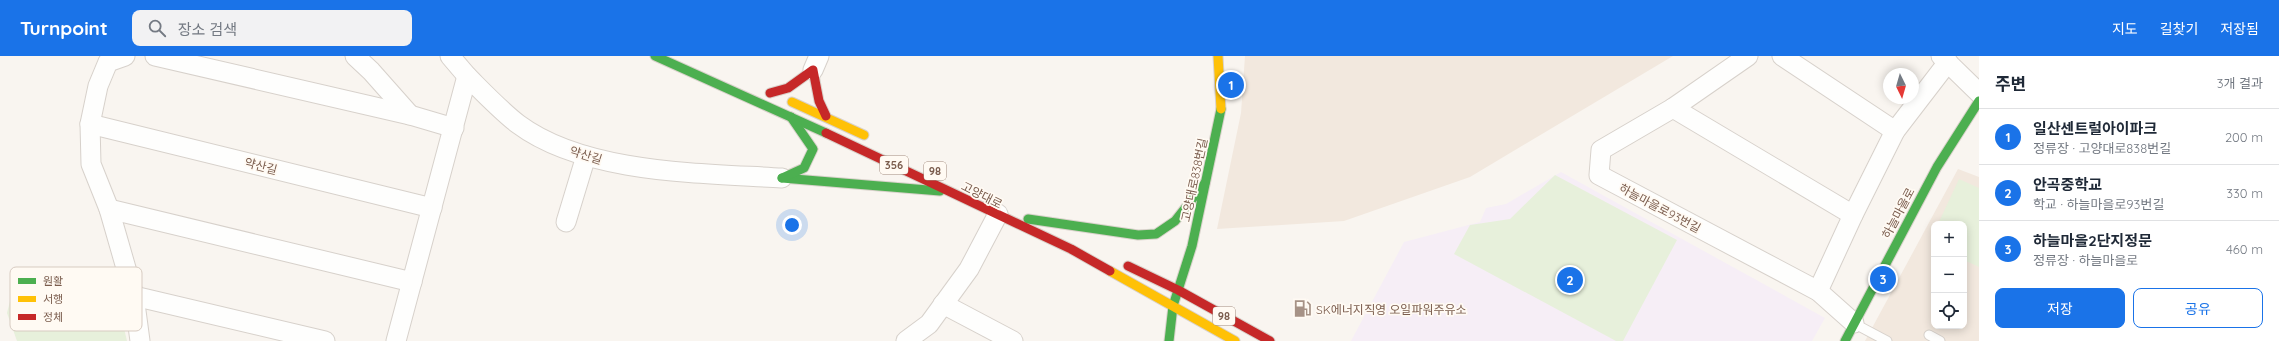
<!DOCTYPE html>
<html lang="ko">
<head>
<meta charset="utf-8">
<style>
  :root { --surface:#fff; --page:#f2f2f3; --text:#1f2937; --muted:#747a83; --line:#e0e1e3; --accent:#1a73e8 }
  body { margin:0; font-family:Quicksand,"Noto Sans KR",sans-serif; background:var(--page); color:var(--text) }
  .controls { position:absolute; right:12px; bottom:12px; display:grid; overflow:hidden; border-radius:8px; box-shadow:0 2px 10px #0003 }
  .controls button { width:36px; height:36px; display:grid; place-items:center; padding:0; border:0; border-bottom:1px solid var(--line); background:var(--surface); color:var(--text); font:20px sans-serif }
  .compass { position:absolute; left:1883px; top:12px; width:36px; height:36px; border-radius:50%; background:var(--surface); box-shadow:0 2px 10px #0003; rotate:175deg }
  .you { position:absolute; left:792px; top:169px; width:14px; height:14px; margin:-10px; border:3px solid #fff; border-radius:50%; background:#1a73e8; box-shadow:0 0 0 6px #1a73e833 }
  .badge { display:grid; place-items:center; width:26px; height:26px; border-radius:50%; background:var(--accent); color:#fff; font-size:13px; font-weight:700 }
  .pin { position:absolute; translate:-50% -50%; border:2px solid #fff; box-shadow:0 1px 4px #0006 }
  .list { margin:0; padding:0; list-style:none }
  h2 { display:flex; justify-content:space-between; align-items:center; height:52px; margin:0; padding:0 16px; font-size:17px }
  h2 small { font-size:13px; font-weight:400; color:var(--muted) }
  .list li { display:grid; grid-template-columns:26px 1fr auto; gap:12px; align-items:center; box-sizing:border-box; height:56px; padding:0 16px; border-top:1px solid var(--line) }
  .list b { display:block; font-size:15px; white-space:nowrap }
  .list p { margin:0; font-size:13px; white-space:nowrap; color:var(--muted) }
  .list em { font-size:13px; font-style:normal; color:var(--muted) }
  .actions { display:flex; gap:8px; padding:12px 16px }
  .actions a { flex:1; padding:9px 0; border:1px solid var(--accent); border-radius:8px; text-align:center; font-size:14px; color:var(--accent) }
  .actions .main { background:var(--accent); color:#fff }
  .icon { flex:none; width:22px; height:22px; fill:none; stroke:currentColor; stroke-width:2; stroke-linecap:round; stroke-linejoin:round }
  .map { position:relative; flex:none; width:1979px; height:285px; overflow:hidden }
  header { display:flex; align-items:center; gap:24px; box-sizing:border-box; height:56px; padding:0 20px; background:var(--accent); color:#fff }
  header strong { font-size:19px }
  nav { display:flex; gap:22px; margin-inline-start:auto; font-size:14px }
  .search { width:280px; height:36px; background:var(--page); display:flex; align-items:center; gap:10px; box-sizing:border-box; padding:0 14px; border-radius:8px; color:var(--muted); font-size:15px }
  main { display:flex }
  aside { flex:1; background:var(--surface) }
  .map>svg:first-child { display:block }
  .residential { fill:#f2e8de; fill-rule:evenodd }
  .education { fill:#f6eef6 }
  .green { fill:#e7f0db }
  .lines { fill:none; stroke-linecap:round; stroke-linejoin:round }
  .lane-casing { stroke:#d7d1cb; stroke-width:11 }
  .street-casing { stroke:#d7d1cb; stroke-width:21 }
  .fast-casing { stroke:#d9d2cb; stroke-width:11 }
  .slow-casing { stroke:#d9d2cb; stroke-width:11 }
  .jam-casing { stroke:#d9d2cb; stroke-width:11 }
  .lane { stroke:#fefefd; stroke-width:9 }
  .street { stroke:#fefefd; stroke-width:19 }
  .fast { stroke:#4caf50; stroke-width:9 }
  .slow { stroke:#ffc107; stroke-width:9 }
  .jam { stroke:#c62828; stroke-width:9 }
  .labels { text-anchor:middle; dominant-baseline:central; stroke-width:3.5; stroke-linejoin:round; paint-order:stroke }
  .shield { fill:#fffaf3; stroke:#a28b7f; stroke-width:1 }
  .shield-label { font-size:11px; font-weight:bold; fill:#7a5c4d }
  .street-label { font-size:12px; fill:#7a5c4d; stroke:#fffaf3 }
  .poi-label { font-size:12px; fill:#7a5c4d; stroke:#fffaf3; text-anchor:start }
  .key { fill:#fffaf3; stroke:#d7cbc1; stroke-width:1 }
  .key-label { font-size:11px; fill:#7a5c4d }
</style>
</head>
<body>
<header>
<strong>Turnpoint</strong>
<div class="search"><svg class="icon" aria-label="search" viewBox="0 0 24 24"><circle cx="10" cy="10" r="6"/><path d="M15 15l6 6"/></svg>장소 검색</div>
<nav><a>지도</a><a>길찾기</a><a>저장됨</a></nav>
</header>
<main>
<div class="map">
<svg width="1979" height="285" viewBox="0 0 1979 285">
  <rect width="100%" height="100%" fill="#f9f5f0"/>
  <g class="residential">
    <path d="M 1245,0 L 1673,0 L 1470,121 L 1344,165 L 1217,173 L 1241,57 Z"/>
    <path d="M 1958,113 L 1979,121 L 1979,285 L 1865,285 ZM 1934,168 L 1964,168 L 1964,270 L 1934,270 Z"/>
  </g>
  <path class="education" d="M 1561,116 L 1825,262 L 1812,285 L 1351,285 L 1404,186 L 1480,166 L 1486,152 L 1506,148 Z"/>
  <g class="green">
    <path d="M 1555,119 L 1677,184 L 1623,285 L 1616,285 L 1454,198 L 1470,169 L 1510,163 Z"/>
    <path d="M 1959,123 L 1979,132 L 1979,211 L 1964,204 L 1964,168 L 1938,168 Z"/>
    <path d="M 49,213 L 103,244 L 123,268 L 127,285 L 17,285 L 7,257 L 14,230 L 29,221 Z"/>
  </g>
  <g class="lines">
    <defs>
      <g id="lane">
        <path d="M 1855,268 L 1887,285"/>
        <path d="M 1929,279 L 1940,285"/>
      </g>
      <g id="street">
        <path d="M 125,0 L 108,6 L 98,30 L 90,68 L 91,108 L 109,153 L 134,240 L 140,285"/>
        <path d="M 155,0 L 410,59 L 454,72"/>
        <path d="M 355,0 L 371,15 L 410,59"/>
        <path d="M 450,0 L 467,20"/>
        <path d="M 1748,0 L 1673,52 L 1601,94 L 1599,119 L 1818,235 L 1854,267"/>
        <path d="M 1782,0 L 1895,75"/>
        <path d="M 1941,0 L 1979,37"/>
        <path d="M 813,14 L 819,0"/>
        <path d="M 1673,52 L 1853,159"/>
        <path d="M 90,68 L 432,152"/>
        <path d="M 109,153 L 412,226"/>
        <path d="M 566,166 L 586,100"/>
        <path d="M 1818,235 L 1853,159 L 1895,75 L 1948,6"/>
        <path d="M 134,240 L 325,285"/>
        <path d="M 943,248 L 1013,285"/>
        <path d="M 396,285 L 467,20 C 484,37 500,54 518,68 C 585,118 701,117 782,122"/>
        <path d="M 906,285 L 929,268 L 969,213 L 998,158"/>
      </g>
      <g id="fast">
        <path d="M 655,0 L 826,77"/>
        <path d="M 782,122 L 940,135"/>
        <path d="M 782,122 L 804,112 L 813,93 L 791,61"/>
        <path d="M 1028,163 L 1138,179 L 1156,178 L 1175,165 L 1205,127"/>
        <path d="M 1169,285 L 1173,250 L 1192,190 L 1221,53"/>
        <path d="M 1845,285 L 1937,111 L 1979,45"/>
      </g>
      <g id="slow">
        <path d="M 1218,0 L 1221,53"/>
        <path d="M 792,46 L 864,79"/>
        <path d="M 1110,215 L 1235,285"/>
      </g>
      <g id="jam">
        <path d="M 770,37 L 788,32 L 813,14 L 819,45 L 826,60"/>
        <path d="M 826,77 L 1071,193 L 1110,215"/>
        <path d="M 1128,210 L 1178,234 L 1270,285"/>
      </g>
    </defs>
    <use href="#lane" class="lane-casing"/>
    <use href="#street" class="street-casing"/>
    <use href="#fast" class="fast-casing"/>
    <use href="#slow" class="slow-casing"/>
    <use href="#jam" class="jam-casing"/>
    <use href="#lane" class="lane"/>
    <use href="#street" class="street"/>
    <use href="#fast" class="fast"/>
    <use href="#slow" class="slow"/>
    <use href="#jam" class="jam"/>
  </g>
  <defs>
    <symbol id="fuel-bare" viewBox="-9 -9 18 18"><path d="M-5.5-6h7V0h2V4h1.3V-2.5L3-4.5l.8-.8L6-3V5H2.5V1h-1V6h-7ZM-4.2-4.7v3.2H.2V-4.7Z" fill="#a69286" stroke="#fffaf3" stroke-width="2.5" paint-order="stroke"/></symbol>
  </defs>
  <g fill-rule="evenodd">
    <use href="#fuel-bare" x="1290" y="240" width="25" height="25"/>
  </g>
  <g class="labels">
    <g class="shield">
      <rect x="880" y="100" width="28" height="18" rx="3"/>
      <rect x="924" y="106" width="22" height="18" rx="3"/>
      <rect x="1213" y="251" width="22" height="18" rx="3"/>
    </g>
    <g class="shield-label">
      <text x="894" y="109">356</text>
      <text x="935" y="115">98</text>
      <text x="1224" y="260">98</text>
    </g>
    <g class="street-label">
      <text transform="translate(586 99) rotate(17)">약산길</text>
      <text transform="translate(261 110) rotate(14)">약산길</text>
      <text transform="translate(1194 124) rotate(-78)">고양대로838번길</text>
      <text transform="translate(982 139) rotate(27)">고양대로</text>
      <text transform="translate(1660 152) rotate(28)">하늘마을로93번길</text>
      <text transform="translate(1898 157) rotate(-62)">하늘마을로</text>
    </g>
    <g class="poi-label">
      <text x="1316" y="253">SK에너지직영 오일파워주유소</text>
    </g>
  </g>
  <rect x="10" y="211" width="132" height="64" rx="6" class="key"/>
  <rect x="18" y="222" width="18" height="6" fill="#4caf50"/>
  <rect x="18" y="240" width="18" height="6" fill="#ffc107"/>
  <rect x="18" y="258" width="18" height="6" fill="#c62828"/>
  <g class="key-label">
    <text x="43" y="229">원활</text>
    <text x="43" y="247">서행</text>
    <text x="43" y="265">정체</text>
  </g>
</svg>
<div class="controls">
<button>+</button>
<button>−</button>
<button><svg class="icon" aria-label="locate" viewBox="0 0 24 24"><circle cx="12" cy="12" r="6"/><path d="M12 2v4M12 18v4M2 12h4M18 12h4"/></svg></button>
</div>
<svg class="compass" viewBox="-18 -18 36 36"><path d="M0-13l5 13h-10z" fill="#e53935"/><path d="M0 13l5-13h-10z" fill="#747a83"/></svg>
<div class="you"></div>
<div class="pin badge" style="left:1231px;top:29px">1</div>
<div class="pin badge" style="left:1570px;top:224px">2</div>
<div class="pin badge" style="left:1883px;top:223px">3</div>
</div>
<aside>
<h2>주변<small>3개 결과</small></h2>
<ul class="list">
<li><span class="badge">1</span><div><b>일산센트럴아이파크</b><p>정류장 · 고양대로838번길</p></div><em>200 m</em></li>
<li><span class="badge">2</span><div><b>안곡중학교</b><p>학교 · 하늘마을로93번길</p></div><em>330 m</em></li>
<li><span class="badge">3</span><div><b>하늘마을2단지정문</b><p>정류장 · 하늘마을로</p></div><em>460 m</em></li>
</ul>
<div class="actions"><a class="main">저장</a><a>공유</a></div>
</aside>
</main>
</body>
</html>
